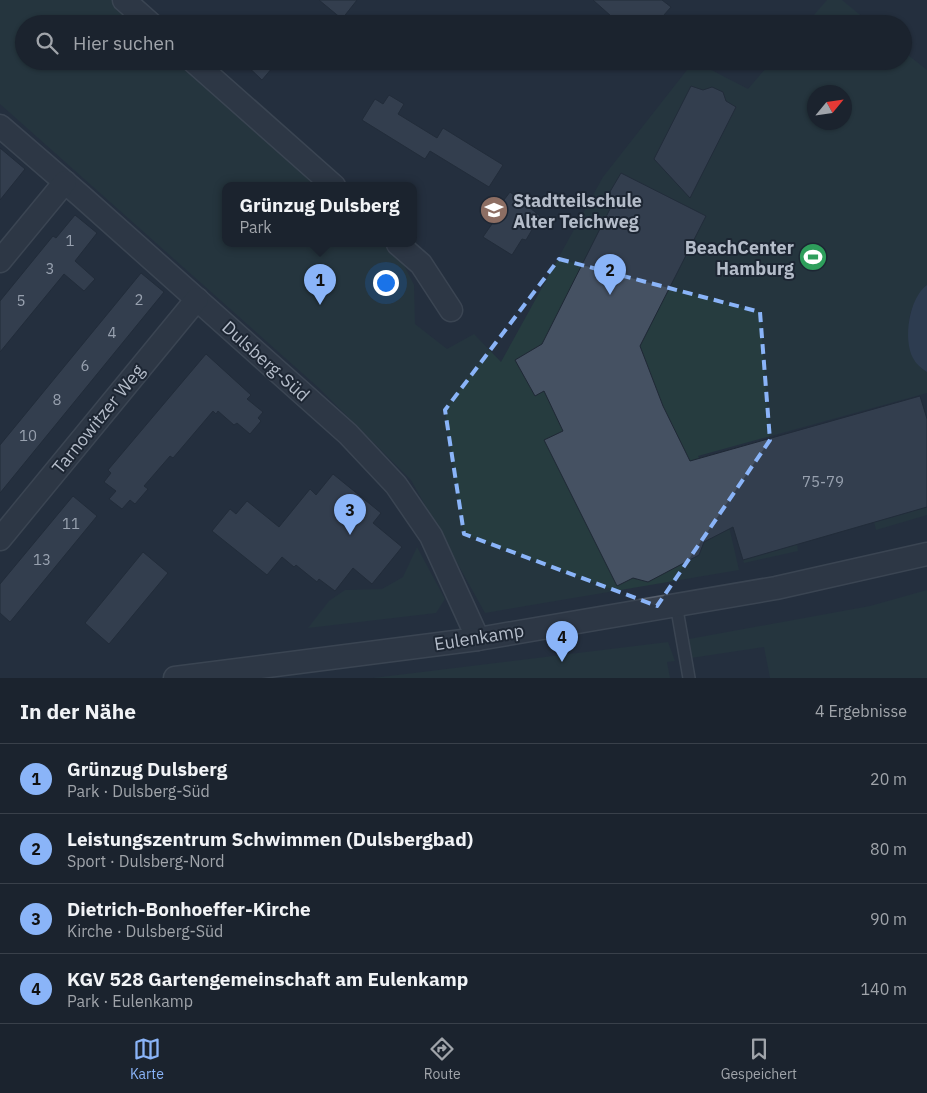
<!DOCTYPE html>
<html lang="de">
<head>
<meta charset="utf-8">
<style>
  :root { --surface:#1b232e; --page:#282f3a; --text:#f1f3f6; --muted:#a0a4aa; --line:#39404a; --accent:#8ab4f8 }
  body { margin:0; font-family:"IBM Plex Sans",sans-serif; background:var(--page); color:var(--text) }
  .compass { position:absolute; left:807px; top:85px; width:45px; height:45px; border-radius:50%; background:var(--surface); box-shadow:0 1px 4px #0004; rotate:61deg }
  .you { position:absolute; left:385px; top:282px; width:18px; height:18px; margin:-12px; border:4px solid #fff; border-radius:50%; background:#1a73e8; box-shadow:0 0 0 8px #1a73e833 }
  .badge { display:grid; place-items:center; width:32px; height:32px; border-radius:50%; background:var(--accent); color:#111; font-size:16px; font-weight:700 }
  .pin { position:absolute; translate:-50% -41px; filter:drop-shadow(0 1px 2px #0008) }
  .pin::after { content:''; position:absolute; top:26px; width:18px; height:15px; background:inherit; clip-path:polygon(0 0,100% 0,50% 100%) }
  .popup { position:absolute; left:222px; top:182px; width:195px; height:65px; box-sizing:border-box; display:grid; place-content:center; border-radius:10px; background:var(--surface); filter:drop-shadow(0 1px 4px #0005); font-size:16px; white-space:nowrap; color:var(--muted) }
  .popup b { font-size:19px; color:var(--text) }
  .popup::after { content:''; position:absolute; left:50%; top:100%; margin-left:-10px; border:10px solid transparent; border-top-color:var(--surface) }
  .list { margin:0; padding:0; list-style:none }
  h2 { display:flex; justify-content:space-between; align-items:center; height:65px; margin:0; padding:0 20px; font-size:21px }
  h2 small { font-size:16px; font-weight:400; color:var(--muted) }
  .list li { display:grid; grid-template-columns:32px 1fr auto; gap:15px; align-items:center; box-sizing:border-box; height:70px; padding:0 20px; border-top:1px solid var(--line) }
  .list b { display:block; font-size:19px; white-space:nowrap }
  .list p { margin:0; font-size:16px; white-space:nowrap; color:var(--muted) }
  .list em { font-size:16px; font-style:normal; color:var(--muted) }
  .icon { flex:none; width:28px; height:28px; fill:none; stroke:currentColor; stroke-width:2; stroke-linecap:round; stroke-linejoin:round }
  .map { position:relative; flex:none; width:927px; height:678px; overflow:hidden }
  .search { position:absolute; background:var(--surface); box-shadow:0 1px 4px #0004; left:15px; right:15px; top:15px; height:55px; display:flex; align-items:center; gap:12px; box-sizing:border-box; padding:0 18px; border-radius:28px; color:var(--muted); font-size:19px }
  .sheet { height:345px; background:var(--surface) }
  nav { display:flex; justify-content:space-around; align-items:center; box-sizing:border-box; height:70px; border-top:1px solid var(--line); background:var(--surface); font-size:14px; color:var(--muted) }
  nav a { display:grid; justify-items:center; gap:2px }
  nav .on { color:var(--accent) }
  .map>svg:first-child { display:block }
  .green { fill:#263c3f; fill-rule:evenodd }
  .water { fill:#394c67 }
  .building { fill:#455162; stroke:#1f2835 }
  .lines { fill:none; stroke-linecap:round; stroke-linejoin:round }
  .service-casing { stroke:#565f6c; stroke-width:14 }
  .minor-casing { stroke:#565f6c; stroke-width:25 }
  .service { stroke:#38414e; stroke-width:11 }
  .minor { stroke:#38414e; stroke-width:22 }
  .marked { fill:none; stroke:#8ab4f8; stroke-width:4; stroke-dasharray:10 6; stroke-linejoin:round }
  .labels { text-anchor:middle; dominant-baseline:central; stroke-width:4; stroke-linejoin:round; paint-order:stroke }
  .number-label { font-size:15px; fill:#98a1af }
  .poi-label { font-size:18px; font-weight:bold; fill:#b4bcc9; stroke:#1d2633; text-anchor:start }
  .street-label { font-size:18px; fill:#b4bcc9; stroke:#1d2633 }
</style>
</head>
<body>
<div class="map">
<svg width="927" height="678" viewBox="0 0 927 678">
  <rect width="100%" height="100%" fill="#242f3e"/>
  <g class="green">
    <path d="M 0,0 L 112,0 L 138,24 L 24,24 L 24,61 L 181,61 L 322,186 L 226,186 L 226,244 L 387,244 L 399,255 L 414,285 L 415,324 L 447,349 L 474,334 L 501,362 L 603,177 L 694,61 L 748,89 L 772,61 L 903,61 L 903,51 L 927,70 L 927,285 C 918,292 909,312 909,324 C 909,334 917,356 920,367 L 927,372 L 927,393 L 698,456 L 725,509 L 739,570 L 485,613 L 411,480 L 320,389 L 0,104 ZM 814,92 L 844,92 L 844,122 L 814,122 Z"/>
    <path d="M 827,0 L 842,0 L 871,24 L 806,24 Z"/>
    <path d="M 927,507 L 927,515 L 876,530 L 874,522 Z"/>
    <path d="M 797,544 L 798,551 L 744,563 L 743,560 Z"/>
    <path d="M 417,547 L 445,599 L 436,613 L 308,628 L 329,601 L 345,590 L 382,589 L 403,577 Z"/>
    <path d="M 927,590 L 927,678 L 770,678 L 764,647 L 691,658 L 689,639 L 870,606 Z"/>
    <path d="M 668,642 L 675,661 L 667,662 L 670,678 L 373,678 Z"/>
  </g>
  <path class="water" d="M 927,285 L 927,372 C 921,368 916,364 913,358 C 903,339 909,298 927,285 Z"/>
  <g class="building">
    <path d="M 319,0 L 357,0 L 342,19 Z"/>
    <path d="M 593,0 L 662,0 L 671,7 L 656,24 L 620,24 Z"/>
    <path d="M 242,61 L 278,61 L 262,80 Z"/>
    <path d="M 691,86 L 703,90 L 712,87 L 723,92 L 726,101 L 736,107 L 690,198 L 654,159 Z"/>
    <path d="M 389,95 L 404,104 L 398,114 L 437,138 L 443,128 L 503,165 L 489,187 L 430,151 L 425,159 L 362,120 L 375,99 L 383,104 Z"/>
    <path d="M 0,148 L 25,169 L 0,200 Z"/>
    <path d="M 621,173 L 706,216 L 640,346 L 663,406 L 690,461 L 920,396 L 927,419 L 927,507 L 743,560 L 733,527 L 704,542 L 699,555 L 648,582 L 633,578 L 617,586 L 544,440 L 563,431 L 544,391 L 535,396 L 515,360 L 542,344 L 611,207 L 601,207 Z"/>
    <path d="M 510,192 L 540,216 L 526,240 L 522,239 L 512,255 L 483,237 L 494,221 L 491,217 Z"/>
    <path d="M 75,215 L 97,233 L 75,261 L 95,279 L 84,291 L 64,274 L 0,352 L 0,301 L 53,236 L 56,238 Z"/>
    <path d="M 141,273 L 164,292 L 0,493 L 0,445 Z"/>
    <path d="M 206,354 L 251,395 L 247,399 L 263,412 L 258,418 L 261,421 L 250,434 L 237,423 L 234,425 L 218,411 L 216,414 L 213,411 L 173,458 L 170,456 L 144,486 L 148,489 L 135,504 L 130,500 L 122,509 L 109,499 L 116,491 L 104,482 L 111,473 L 108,470 Z"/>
    <path d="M 333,474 L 381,513 L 373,523 L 402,547 L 372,584 L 353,568 L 335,591 L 319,579 L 317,582 L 296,565 L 294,567 L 282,557 L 267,575 L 212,531 L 230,509 L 236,514 L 247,501 L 279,527 L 310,489 L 316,495 Z"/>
    <path d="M 73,496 L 97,516 L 10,622 L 0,613 L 0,584 Z"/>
    <path d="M 143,552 L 168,573 L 109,644 L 85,623 Z"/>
  </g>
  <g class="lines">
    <defs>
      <path id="service" d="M 676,604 L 689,678"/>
      <g id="minor">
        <path d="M 124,0 L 151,24"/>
        <path d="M 193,61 L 334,186"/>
        <path d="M 0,126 L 81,196 L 348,434 L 396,485 L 431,536 L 478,639"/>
        <path d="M 398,244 L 421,264 L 451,310"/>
        <path d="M 0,261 L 65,182"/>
        <path d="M 0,539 L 197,299"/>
        <path d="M 175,678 L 478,639 L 776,588 L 927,554"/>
      </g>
    </defs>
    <use href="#service" class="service-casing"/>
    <use href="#minor" class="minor-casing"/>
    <use href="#service" class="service"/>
    <use href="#minor" class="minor"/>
  </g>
  <path d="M0 0H927V678H0ZM 559,259 L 760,312 L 770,440 L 657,606 L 464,534 L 445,410 Z" fill="#242f3e" fill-opacity=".55" fill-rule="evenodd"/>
  <path class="marked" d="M 559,259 L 760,312 L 770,440 L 657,606 L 464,534 L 445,410 Z"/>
  <defs>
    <symbol id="school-disc" viewBox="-11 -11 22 22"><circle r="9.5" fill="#8d6e63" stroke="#1d2633"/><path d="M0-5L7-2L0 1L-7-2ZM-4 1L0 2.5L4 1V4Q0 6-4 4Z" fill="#fff"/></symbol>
    <symbol id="stadium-disc" viewBox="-11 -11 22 22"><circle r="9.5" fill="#2e9e5b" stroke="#1d2633"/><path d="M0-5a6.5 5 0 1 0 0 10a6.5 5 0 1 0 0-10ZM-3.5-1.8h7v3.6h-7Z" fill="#fff"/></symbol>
  </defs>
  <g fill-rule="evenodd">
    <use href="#school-disc" x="478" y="194" width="32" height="32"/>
    <use href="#stadium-disc" x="797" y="241" width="32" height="32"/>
  </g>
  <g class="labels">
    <g class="number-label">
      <text x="70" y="240">1</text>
      <text x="50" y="268">3</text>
      <text x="139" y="299">2</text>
      <text x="21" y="300">5</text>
      <text x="112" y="332">4</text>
      <text x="85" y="365">6</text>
      <text x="57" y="399">8</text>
      <text x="28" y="435">10</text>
      <text x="823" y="481">75-79</text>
      <text x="71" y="523">11</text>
      <text x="42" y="559">13</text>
    </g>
    <g class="poi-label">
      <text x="513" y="200">Stadtteilschule<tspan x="513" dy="21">Alter Teichweg</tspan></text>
      <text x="794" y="247" text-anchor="end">BeachCenter<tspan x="794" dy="21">Hamburg</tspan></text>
    </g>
    <g class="street-label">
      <text transform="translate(266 361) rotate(42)">Dulsberg-Süd</text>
      <text transform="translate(98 419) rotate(-51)">Tarnowitzer Weg</text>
      <text transform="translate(479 637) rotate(-9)">Eulenkamp</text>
    </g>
  </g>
</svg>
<svg class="compass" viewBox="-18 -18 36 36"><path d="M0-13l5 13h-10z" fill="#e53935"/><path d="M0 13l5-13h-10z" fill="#a0a4aa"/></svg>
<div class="you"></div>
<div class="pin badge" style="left:320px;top:305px">1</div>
<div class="popup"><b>Grünzug Dulsberg</b>Park</div>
<div class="pin badge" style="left:610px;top:295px">2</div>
<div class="pin badge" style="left:350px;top:535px">3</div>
<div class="pin badge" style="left:562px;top:662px">4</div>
<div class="search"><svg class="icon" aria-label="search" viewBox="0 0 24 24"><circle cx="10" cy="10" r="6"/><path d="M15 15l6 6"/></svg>Hier suchen</div>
</div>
<section class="sheet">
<h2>In der Nähe<small>4 Ergebnisse</small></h2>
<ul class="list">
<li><span class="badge">1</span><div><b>Grünzug Dulsberg</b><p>Park · Dulsberg-Süd</p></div><em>20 m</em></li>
<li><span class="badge">2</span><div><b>Leistungszentrum Schwimmen (Dulsbergbad)</b><p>Sport · Dulsberg-Nord</p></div><em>80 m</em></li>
<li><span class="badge">3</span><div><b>Dietrich-Bonhoeffer-Kirche</b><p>Kirche · Dulsberg-Süd</p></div><em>90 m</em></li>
<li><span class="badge">4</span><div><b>KGV 528 Gartengemeinschaft am Eulenkamp</b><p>Park · Eulenkamp</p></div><em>140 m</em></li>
</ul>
</section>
<nav>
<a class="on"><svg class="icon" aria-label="map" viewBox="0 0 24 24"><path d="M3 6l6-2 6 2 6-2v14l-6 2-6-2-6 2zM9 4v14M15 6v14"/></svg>Karte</a>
<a><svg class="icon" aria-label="directions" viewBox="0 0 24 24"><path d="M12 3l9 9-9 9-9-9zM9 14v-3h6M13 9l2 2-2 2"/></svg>Route</a>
<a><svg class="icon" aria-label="saved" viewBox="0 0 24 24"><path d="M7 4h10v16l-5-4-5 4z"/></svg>Gespeichert</a>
</nav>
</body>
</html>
